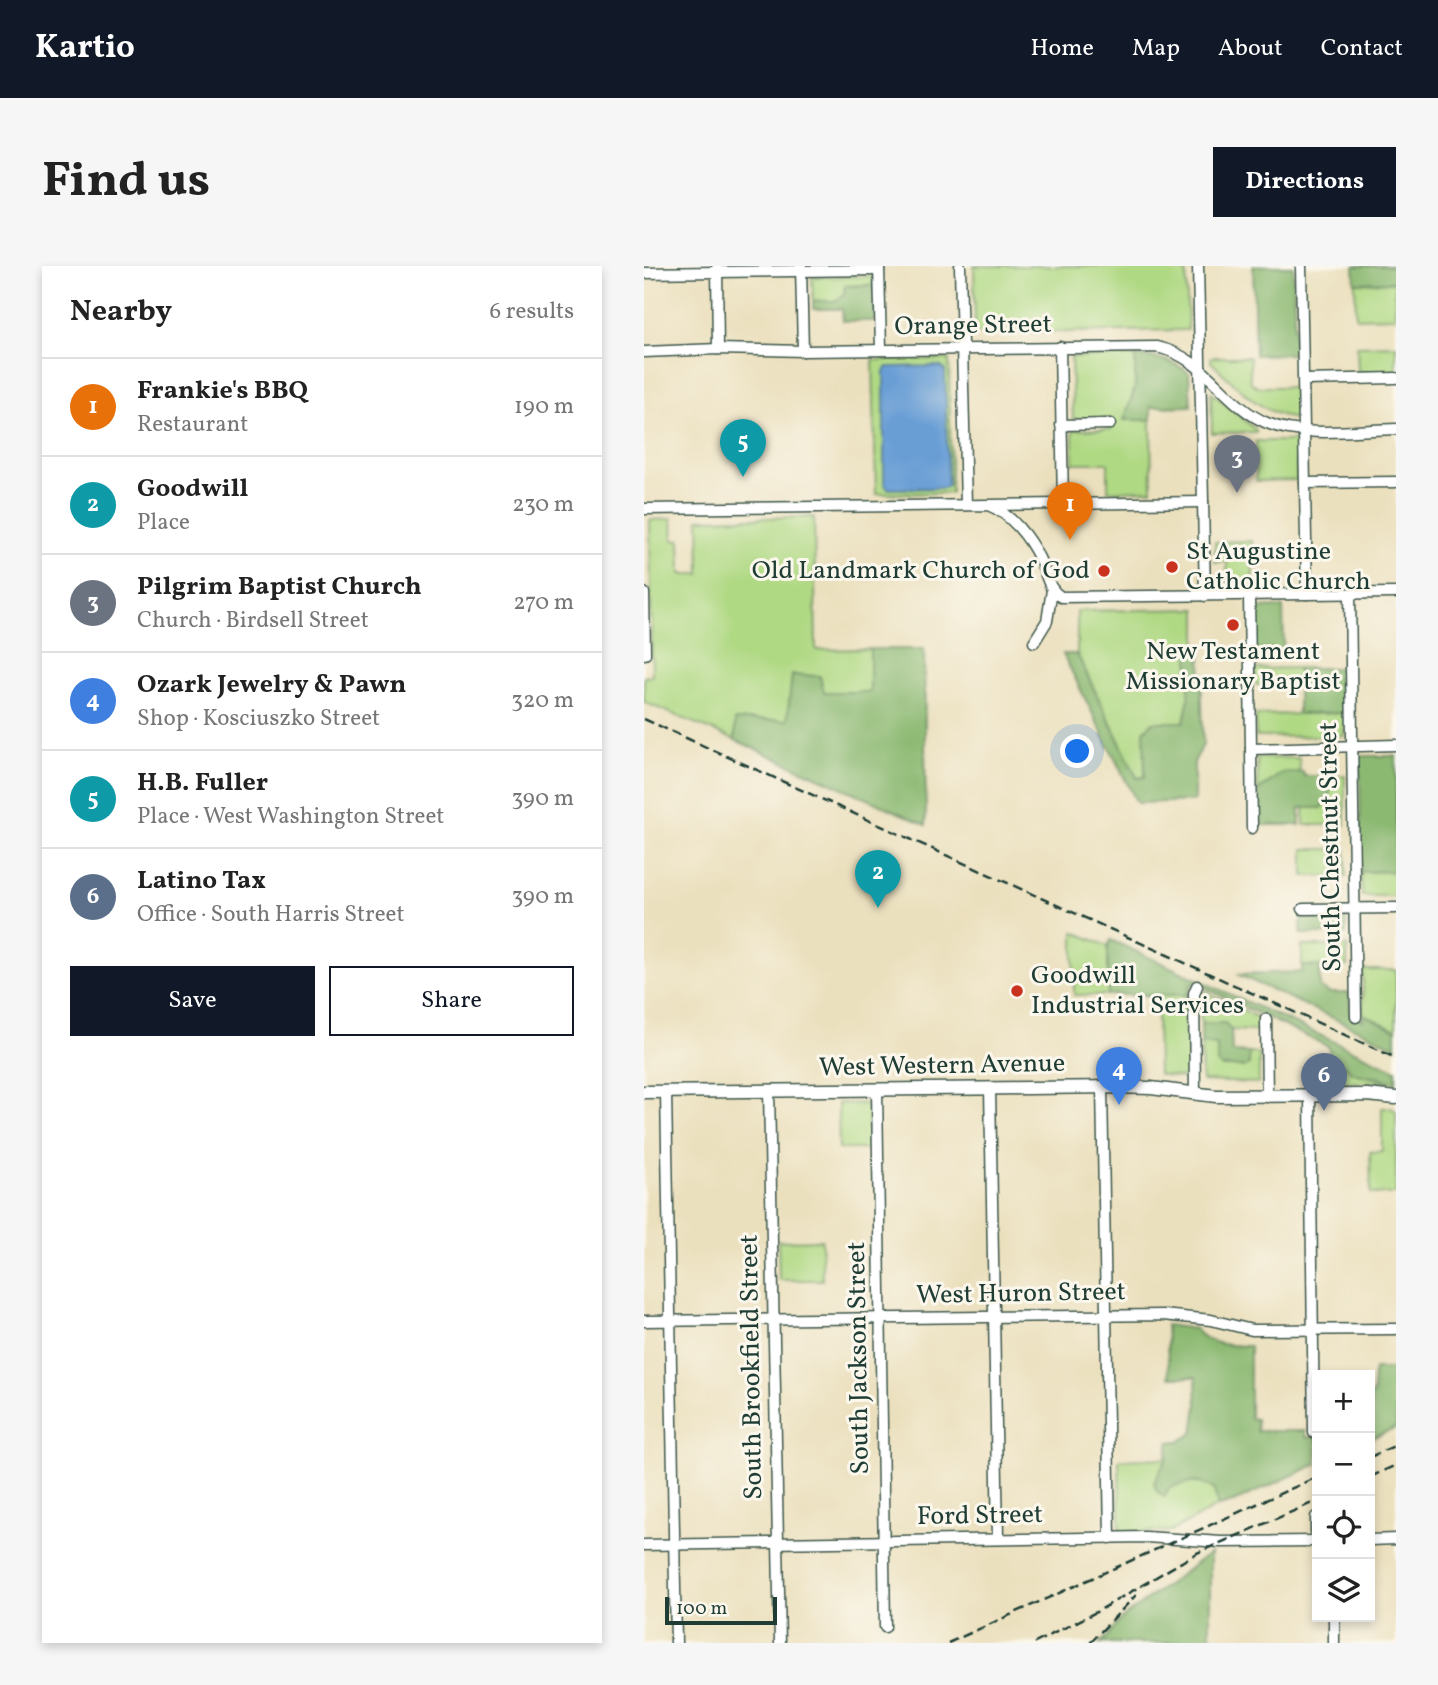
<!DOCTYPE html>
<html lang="en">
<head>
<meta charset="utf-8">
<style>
  :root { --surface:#fff; --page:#f6f6f6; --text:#222; --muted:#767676; --line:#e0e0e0; --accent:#111827 }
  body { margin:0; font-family:Vollkorn,serif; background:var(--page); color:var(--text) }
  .controls { position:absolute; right:21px; bottom:21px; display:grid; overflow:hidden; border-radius:0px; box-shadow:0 4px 10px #0003 }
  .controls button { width:63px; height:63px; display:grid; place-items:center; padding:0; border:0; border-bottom:2px solid var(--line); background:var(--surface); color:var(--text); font:35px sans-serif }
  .scale { position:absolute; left:21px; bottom:18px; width:112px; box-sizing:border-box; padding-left:7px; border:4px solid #1f3d34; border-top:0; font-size:19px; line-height:24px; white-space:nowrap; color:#1f3d34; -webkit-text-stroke:5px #fbf7ec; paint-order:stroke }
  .you { position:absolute; left:434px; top:486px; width:24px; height:24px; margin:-18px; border:5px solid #fff; border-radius:50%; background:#1a73e8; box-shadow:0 0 0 10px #1a73e833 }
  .badge { display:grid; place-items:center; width:46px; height:46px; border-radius:50%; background:var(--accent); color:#fff; font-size:23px; font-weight:700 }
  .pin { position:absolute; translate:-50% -58px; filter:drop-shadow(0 2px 4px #0008) }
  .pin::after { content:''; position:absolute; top:37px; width:24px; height:21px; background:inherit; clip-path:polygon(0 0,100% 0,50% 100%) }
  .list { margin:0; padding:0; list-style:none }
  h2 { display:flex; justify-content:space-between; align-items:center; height:91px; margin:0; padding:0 28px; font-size:30px }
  h2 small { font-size:23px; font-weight:400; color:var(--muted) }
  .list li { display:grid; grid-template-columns:46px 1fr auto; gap:21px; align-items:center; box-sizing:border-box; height:98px; padding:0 28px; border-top:2px solid var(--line) }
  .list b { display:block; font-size:26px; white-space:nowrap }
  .list p { margin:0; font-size:23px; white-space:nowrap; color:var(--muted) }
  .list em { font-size:23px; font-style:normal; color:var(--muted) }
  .actions { display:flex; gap:14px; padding:21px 28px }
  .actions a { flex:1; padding:16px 0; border:2px solid var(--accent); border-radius:0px; text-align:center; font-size:24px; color:var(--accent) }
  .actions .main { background:var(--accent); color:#fff }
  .icon { flex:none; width:38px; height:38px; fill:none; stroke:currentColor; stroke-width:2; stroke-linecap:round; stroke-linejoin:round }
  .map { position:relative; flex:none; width:752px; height:1377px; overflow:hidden; border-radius:0px }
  header { display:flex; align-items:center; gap:42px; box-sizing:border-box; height:98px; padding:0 35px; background:var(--accent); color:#fff }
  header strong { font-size:33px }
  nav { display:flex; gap:38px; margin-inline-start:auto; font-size:24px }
  .intro { display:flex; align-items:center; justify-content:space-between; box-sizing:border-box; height:168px; padding:0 42px }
  h1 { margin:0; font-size:49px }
  .button { padding:18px 32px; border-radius:0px; background:var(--accent); color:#fff; font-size:24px; font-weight:700 }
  main { display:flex; gap:42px; padding:0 42px }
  aside { flex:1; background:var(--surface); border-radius:0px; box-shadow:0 4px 10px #0003 }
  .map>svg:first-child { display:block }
  .green { fill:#b0d984; stroke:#688b5c; stroke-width:2 }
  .forest { fill:#8cb972; stroke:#567b53; stroke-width:2 }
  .water { fill:#699ed5; stroke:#446e84; stroke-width:2 }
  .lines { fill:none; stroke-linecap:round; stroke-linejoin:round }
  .minor-casing { stroke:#3e5549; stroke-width:13 }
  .major-casing { stroke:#3e5549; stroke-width:15 }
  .minor { stroke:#fff; stroke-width:10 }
  .major { stroke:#fff; stroke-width:12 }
  .rail { stroke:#1f3d34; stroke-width:2.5; stroke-dasharray:10 5; stroke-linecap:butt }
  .poi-dot { fill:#c8321e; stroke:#fbf7ec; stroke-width:2.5 }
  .labels { text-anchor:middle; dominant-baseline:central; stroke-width:6; stroke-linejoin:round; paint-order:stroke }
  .street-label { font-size:26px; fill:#1f3d34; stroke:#fbf7ec }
  .poi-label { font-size:26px; fill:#1f3d34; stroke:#fbf7ec; text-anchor:start }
</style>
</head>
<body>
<header>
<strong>Kartio</strong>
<nav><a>Home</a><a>Map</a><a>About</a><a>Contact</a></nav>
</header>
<div class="intro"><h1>Find us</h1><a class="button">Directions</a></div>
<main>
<aside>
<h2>Nearby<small>6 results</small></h2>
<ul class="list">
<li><span class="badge" style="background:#e8710a">1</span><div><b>Frankie's BBQ</b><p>Restaurant</p></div><em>190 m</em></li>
<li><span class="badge" style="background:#0f9aa8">2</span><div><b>Goodwill</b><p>Place</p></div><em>230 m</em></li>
<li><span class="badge" style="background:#6b7280">3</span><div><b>Pilgrim Baptist Church</b><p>Church · Birdsell Street</p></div><em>270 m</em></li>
<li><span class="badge" style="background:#3f7fe0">4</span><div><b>Ozark Jewelry &amp; Pawn</b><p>Shop · Kosciuszko Street</p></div><em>320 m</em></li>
<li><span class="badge" style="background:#0f9aa8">5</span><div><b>H.B. Fuller</b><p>Place · West Washington Street</p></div><em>390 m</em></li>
<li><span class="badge" style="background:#5c6f8a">6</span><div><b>Latino Tax</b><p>Office · South Harris Street</p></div><em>390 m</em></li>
</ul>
<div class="actions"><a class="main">Save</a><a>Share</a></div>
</aside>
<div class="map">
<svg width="752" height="1377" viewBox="0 0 752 1377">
  <rect width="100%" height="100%" fill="#fbf7ec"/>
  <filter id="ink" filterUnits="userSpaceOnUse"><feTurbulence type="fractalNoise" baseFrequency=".0143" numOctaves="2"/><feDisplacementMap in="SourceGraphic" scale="14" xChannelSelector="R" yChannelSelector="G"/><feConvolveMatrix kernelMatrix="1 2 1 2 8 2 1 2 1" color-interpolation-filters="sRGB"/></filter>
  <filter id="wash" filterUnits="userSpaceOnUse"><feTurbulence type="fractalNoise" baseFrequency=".00686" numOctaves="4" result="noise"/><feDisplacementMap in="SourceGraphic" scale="28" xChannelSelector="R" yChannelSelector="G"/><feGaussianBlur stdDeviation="1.57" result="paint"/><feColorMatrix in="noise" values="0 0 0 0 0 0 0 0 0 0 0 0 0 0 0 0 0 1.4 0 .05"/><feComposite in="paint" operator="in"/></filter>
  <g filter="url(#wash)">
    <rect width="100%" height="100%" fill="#ebe0be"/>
    <g class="green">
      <path d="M 330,0 L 542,0 L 544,64 L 331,67 Z"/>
      <path d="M 230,10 L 230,19 L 201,20 L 200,29 L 192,35 L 169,35 L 168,11 Z"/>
      <path d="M 751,16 L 751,51 L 712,52 L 711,17 Z"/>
      <path d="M 752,79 L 752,106 L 714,106 L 713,80 Z"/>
      <path d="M 492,90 L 491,122 L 481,154 L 507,154 L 508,224 L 464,225 L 464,197 L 429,197 L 429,164 L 467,163 L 467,153 L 429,153 L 427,91 Z"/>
      <path d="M 567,91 L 606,91 L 606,115 L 613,121 L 651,121 L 652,153 C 615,147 593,120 567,96 Z"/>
      <path d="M 305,93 L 307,227 L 232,228 L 229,94 Z"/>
      <path d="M 567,126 L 612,164 L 612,166 L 568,167 Z"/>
      <path d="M 612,175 L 652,175 L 653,214 L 612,215 Z"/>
      <path d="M 170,251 L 172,384 L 226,383 L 226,427 L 180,426 L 143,454 L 91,454 L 91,474 L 0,436 L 0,411 L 8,410 L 6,254 L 28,253 L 29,274 L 36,274 L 37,308 L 56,308 L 55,253 Z"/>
      <path d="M 608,275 L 609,315 L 583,316 L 583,296 L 571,296 L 571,276 Z"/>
      <path d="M 553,343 L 553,388 L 545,389 L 545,432 L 540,457 L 509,456 L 501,511 L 493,512 L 433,388 L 433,345 Z"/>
      <path d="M 654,402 L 654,418 L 612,419 L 611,403 Z"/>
      <path d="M 700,447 L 700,470 L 612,471 L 612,449 Z"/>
      <path d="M 613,492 L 655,492 L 656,506 L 638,507 L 614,525 Z"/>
      <path d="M 685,510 L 701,510 L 701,559 L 660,559 L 660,542 L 678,542 L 686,529 Z"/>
      <rect x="660" y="583" width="42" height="27"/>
      <path d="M 752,605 L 752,630 L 718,630 L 717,606 Z"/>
      <path d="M 430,666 L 464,680 L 464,729 L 430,729 Z"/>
      <rect x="658" y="680" width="45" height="20"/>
      <path d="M 719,704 L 752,704 L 752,764 L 719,748 Z"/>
      <path d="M 557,726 L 562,726 L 615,752 L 614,765 L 587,764 L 581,757 L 557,757 Z"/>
      <path d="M 504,729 L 543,729 L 545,813 L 514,808 L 513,746 Z"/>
      <path d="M 557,777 L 573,779 L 573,796 L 605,798 L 605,787 L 615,787 L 615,817 L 558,815 Z"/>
      <path d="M 685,800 L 702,800 C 712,813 731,810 745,816 L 686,816 Z"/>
      <path d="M 194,837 L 224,838 L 225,883 L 195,883 Z"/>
      <path d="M 738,842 L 747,842 L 752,845 L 752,928 L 727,928 L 726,886 L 738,885 Z"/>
      <path d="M 178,974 L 178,1014 L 135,1014 L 134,975 Z"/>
      <path d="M 523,1192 L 517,1203 L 520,1230 L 526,1221 C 543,1216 554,1213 570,1223 L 574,1240 L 528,1265 L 476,1266 L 475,1194 Z"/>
    </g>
    <g class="forest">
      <path d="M 609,0 L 649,0 L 651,88 L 611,89 Z"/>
      <path d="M 710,0 L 750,0 L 751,16 L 711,17 Z"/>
      <path d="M 230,19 L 231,55 L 199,55 L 198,43 L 169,43 L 169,35 L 192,35 L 200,29 L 201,20 Z"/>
      <path d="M 492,90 C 512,91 529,94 545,107 L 547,140 L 507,141 L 507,154 L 480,154 L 491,122 Z"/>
      <path d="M 639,341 L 640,383 L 611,383 L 610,342 Z"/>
      <path d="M 226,383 L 280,383 L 282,559 L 91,474 L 91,454 L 143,454 L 148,409 L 176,410 L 180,426 L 226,426 Z"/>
      <path d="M 419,388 L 433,388 L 493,512 L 501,511 L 500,465 L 509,456 L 540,456 L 545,432 L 545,388 L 557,388 L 559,479 L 550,496 L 550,535 L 493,537 Z"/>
      <path d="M 654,402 L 700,402 L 700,447 L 654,448 Z"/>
      <path d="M 716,490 L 752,490 L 752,605 L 717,606 Z"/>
      <path d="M 659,506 L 660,510 L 685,510 L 686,529 L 678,542 L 656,542 L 656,559 L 614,559 L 614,525 L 638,507 Z"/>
      <rect x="657" y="653" width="45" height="15"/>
      <path d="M 467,674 L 752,804 L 752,816 C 743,816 737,811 729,810 C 717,809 709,810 701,800 L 685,800 L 685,781 L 553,718 L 547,719 L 543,729 L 464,729 L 464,680 Z"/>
      <path d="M 658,700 L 676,700 L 676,721 L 685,727 L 706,727 L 706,747 L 719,754 L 719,748 L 752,764 L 752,781 L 593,708 L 658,706 Z"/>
      <path d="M 557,757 L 581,757 L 587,764 L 588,786 L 605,787 L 605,798 L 602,801 L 577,801 L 573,796 L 573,779 L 557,777 Z"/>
      <path d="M 522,1059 L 551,1063 C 562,1079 587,1080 606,1080 L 606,1152 L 612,1153 L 613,1165 L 661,1165 L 661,1171 L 673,1171 L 673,1198 L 590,1236 L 574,1240 L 570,1223 C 554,1213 543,1216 526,1221 L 520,1231 L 513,1225 L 510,1216 L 523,1192 L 525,1176 L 536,1175 L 549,1167 L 553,1140 L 552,1111 L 525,1111 Z"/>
      <path d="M 730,1103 L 752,1103 L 752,1162 L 726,1173 L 726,1129 L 729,1128 Z"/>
      <path d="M 566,1287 L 566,1377 L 456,1377 L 463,1371 L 477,1353 Z"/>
    </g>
    <path class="water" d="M 296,100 L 301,104 L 304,219 L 300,222 L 244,223 L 240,218 L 240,105 L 244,101 Z"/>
  </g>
  <g filter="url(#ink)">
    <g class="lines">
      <defs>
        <g id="minor">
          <path d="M 157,0 L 159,85"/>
          <path d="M 235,0 L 237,84"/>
          <path d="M 316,0 L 322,239"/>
          <path d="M 554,0 L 561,330"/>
          <path d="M 657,0 L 663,328"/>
          <path d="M 73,2 L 74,83"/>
          <path d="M 0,7 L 235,4"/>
          <path d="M 416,81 L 419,237"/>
          <path d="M 0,86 L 74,83 L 159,85 L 513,81 C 563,92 580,139 623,157 C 659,172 713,164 752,163"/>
          <path d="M 660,114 L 752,112"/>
          <path d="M 417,159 L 466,158"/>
          <path d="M 661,217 L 752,216"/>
          <path d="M 345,239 L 559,236"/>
          <path d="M 0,243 L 344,239 C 366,247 386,272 396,294 C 403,307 403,323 417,331 L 752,327"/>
          <path d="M 0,327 L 1,388"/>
          <path d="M 706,328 L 712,751"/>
          <path d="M 605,329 L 608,562"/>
          <path d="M 390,376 L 403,355 L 408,324"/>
          <path d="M 607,483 L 752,479"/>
          <path d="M 659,643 L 752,642"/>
          <path d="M 622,753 L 623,831"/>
          <path d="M 458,821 L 466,1272"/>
          <path d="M 346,822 L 354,1273"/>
          <path d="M 233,823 L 241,1361"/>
          <path d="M 125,825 L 136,1377"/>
          <path d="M 22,826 L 32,1377"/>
          <path d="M 551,828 L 550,727 L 553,720"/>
          <path d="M 666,831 L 670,1167"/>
          <path d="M 0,1055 L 519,1049 L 567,1054 L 608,1064 L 752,1063"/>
          <path d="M 672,1251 L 672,1275"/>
          <path d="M 726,1274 L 752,1273"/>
          <path d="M 0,1279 L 502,1271 L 577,1276 L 673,1275"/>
          <path d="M 690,1351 L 690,1377"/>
        </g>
        <path id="major" d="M 0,826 L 471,821 L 507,822 L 572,830 L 723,829 L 752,832"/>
      </defs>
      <use href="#minor" class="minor-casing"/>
      <use href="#major" class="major-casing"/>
      <use href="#minor" class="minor"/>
      <use href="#major" class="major"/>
      <g class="rail">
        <path d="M 0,453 L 752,792"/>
        <path d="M 726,1191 L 752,1179"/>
        <path d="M 726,1211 L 752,1199"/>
        <path d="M 304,1377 L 673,1211"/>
        <path d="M 391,1377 L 454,1345 L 553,1287 L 673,1235"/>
        <path d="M 446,1377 L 492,1329"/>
      </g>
    </g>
  </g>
  <g class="poi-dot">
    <circle cx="528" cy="301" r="7"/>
    <circle cx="460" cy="305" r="7"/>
    <circle cx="589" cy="359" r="7"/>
    <circle cx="373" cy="725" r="7"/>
  </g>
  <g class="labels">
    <g class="street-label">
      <text transform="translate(329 60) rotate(-1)">Orange Street</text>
      <text transform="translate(687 581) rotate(-91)">South Chestnut Street</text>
      <text transform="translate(298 800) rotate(-1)">West Western Avenue</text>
      <text transform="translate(377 1028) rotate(-1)">West Huron Street</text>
      <text transform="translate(215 1092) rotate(-91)">South Jackson Street</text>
      <text transform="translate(108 1101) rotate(-91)">South Brookfield Street</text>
      <text transform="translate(336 1250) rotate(-1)">Ford Street</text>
    </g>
    <g class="poi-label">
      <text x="542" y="286">St Augustine<tspan x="542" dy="30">Catholic Church</tspan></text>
      <text x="446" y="305" text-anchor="end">Old Landmark Church of God</text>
      <text x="589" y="386" text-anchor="middle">New Testament<tspan x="589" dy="30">Missionary Baptist</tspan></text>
      <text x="387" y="710">Goodwill<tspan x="387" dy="30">Industrial Services</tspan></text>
    </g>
  </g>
</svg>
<div class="controls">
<button>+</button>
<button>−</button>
<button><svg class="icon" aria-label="locate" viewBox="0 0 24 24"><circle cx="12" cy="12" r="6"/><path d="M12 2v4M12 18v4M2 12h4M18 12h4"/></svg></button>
<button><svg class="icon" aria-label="layers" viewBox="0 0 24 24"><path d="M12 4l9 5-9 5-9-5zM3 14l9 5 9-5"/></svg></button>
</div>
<div class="scale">100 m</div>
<div class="you"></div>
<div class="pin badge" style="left:426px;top:274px;background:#e8710a">1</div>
<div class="pin badge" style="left:234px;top:642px;background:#0f9aa8">2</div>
<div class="pin badge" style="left:593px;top:227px;background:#6b7280">3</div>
<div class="pin badge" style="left:475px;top:839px;background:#3f7fe0">4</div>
<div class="pin badge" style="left:99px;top:211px;background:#0f9aa8">5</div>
<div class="pin badge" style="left:680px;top:845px;background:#5c6f8a">6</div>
</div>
</main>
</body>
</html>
